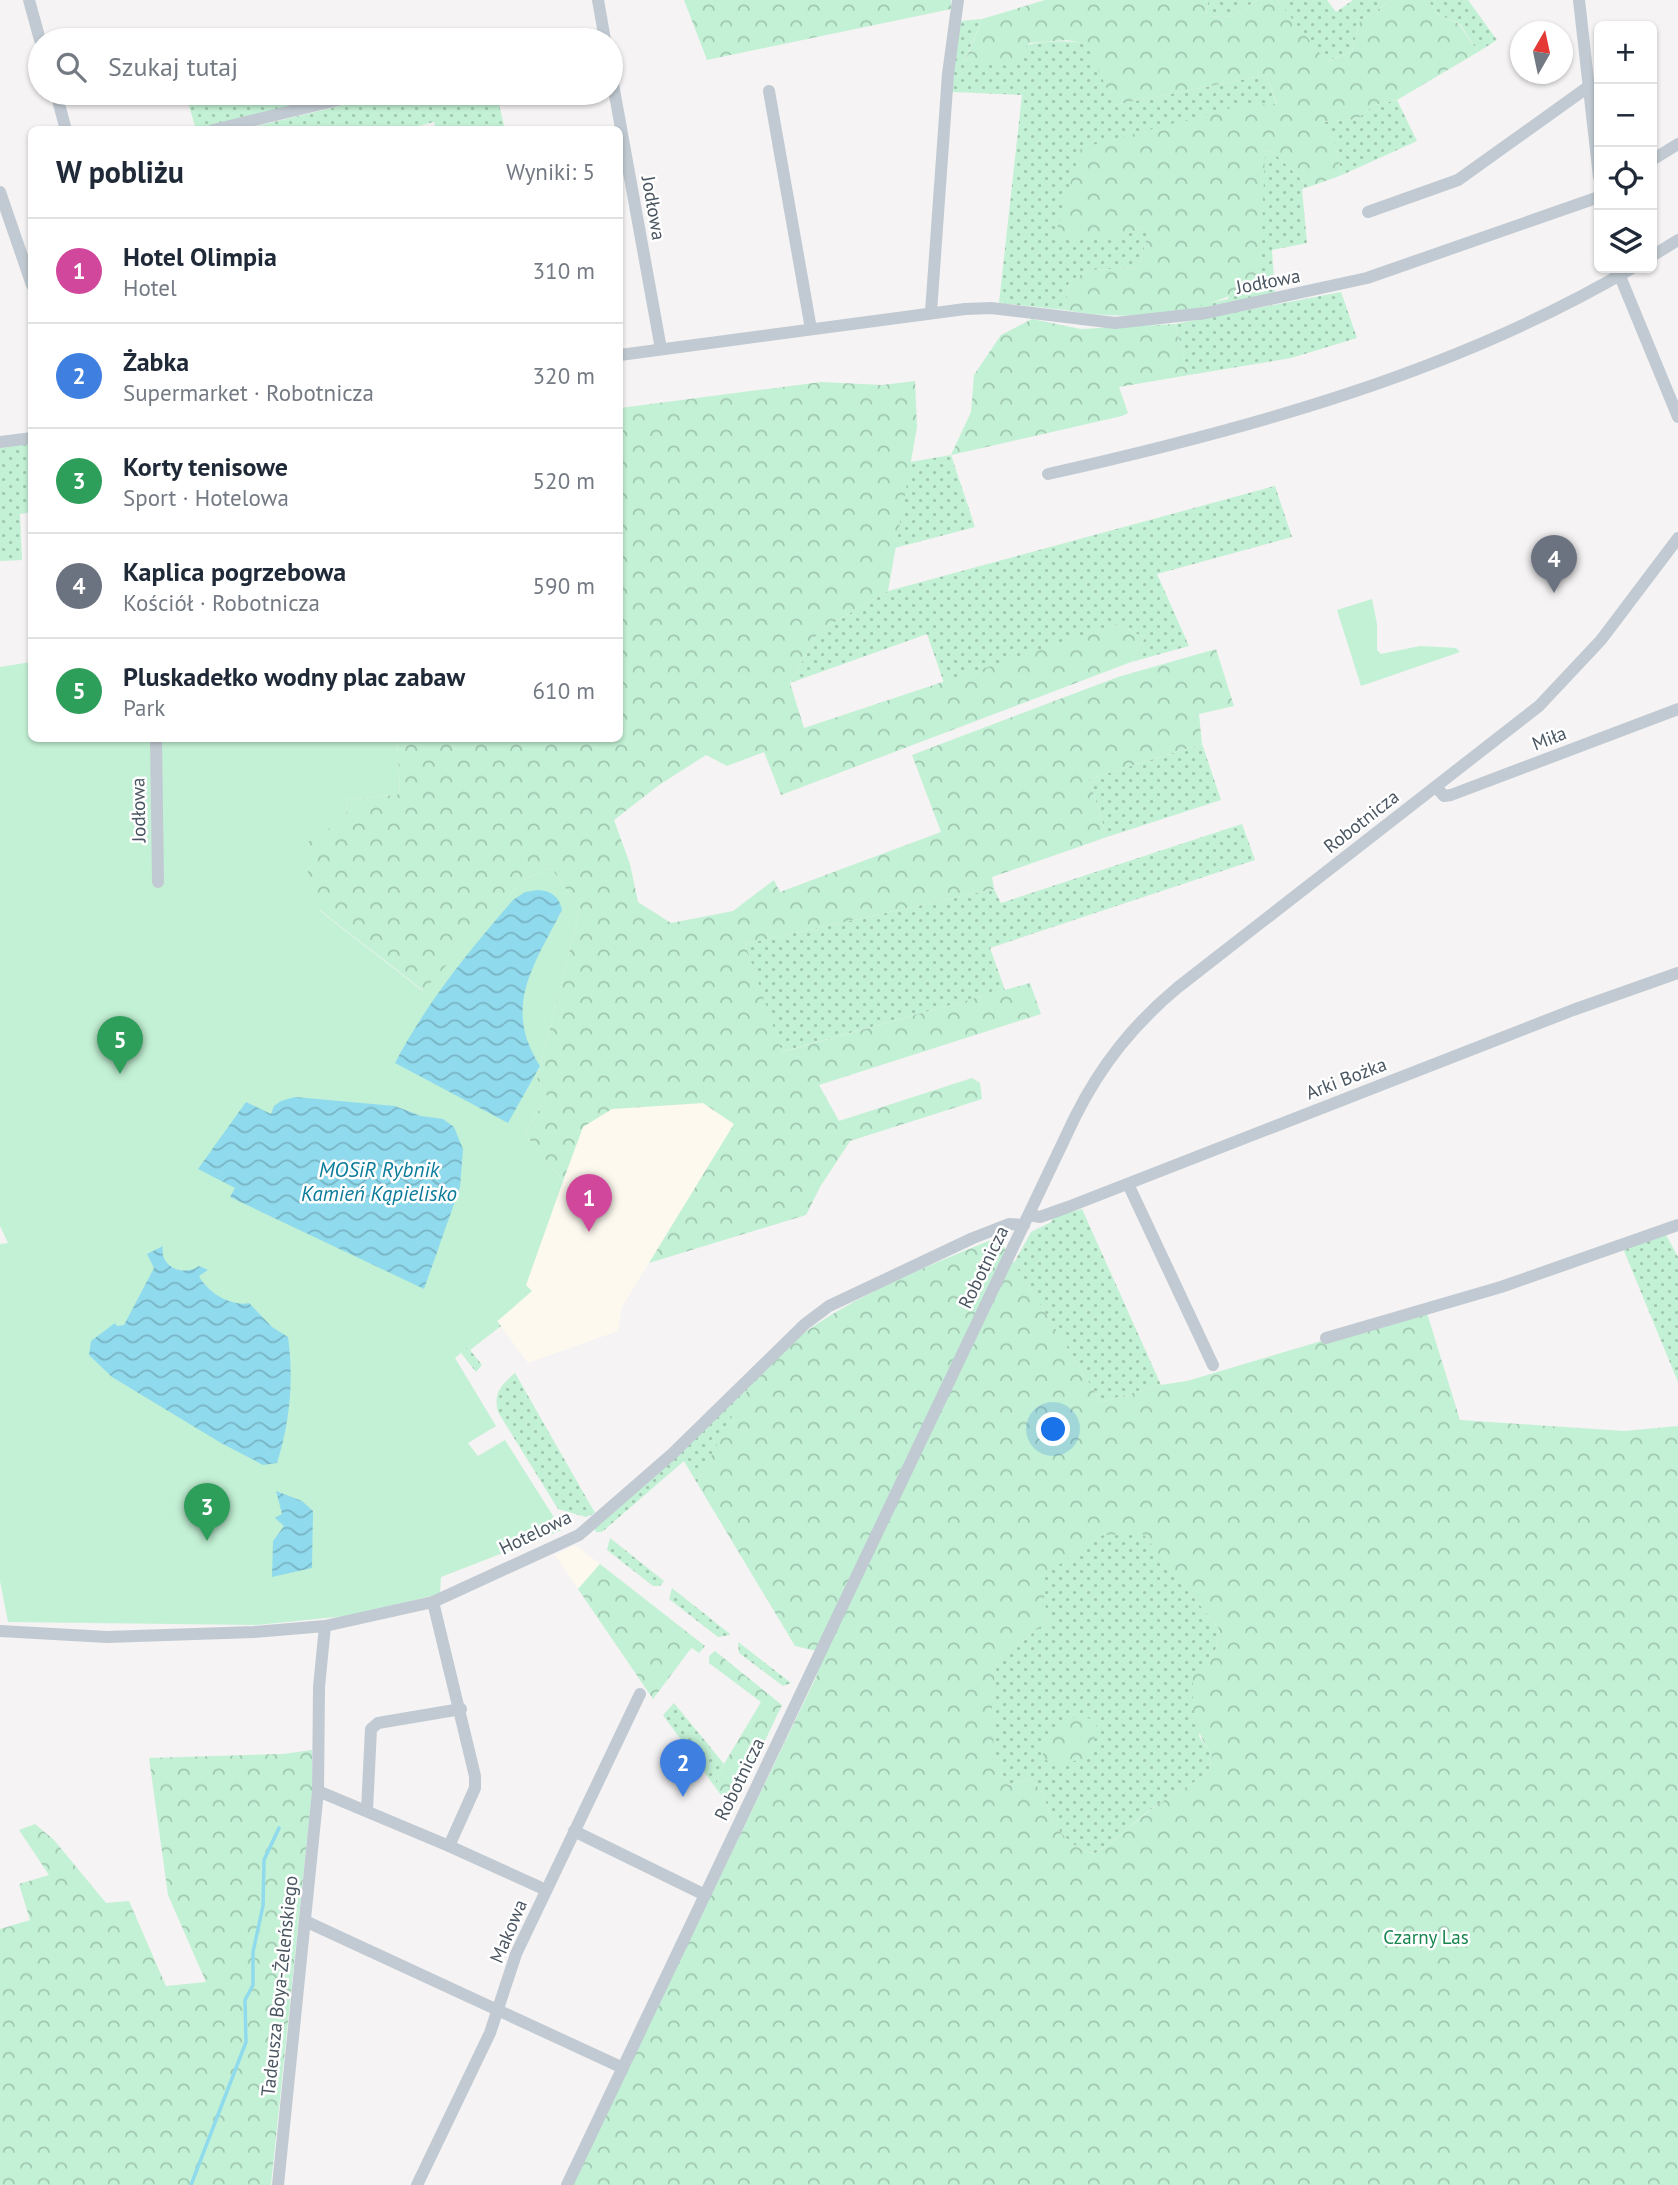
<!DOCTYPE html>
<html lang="pl">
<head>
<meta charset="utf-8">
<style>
  :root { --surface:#fff; --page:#f2f2f3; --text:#1f2937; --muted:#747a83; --line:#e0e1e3; --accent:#1a73e8 }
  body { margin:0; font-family:"PT Sans",sans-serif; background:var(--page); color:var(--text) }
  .controls { position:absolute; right:21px; top:21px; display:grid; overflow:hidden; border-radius:10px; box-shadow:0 2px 5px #0004 }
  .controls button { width:63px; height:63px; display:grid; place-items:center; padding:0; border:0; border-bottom:2px solid var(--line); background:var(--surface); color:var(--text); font:35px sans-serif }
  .compass { position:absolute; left:1510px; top:21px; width:63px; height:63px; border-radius:50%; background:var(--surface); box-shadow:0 2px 5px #0004; rotate:9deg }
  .you { position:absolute; left:1054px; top:1430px; width:24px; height:24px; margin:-18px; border:5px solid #fff; border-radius:50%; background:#1a73e8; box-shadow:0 0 0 10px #1a73e833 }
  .badge { display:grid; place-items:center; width:46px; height:46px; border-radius:50%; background:var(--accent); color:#fff; font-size:23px; font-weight:700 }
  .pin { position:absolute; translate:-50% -58px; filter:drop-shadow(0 2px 4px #0008) }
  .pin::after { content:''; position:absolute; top:37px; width:24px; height:21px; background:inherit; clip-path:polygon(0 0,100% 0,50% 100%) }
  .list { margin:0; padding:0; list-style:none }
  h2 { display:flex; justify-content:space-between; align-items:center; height:91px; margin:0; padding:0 28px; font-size:30px }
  h2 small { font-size:23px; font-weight:400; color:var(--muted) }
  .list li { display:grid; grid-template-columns:46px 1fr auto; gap:21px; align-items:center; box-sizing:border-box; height:105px; padding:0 28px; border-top:2px solid var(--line) }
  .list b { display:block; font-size:26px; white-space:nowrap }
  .list p { margin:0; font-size:23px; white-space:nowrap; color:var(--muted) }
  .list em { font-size:23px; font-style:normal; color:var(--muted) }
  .icon { flex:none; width:38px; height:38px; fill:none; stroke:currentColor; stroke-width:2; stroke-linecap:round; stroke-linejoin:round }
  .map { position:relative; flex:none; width:1678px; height:2185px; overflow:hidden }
  .search { position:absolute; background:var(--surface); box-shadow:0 2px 5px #0004; left:28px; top:28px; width:595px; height:77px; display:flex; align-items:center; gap:18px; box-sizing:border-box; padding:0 24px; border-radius:38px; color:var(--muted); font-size:26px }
  .panel { position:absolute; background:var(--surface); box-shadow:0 2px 5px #0004; left:28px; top:126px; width:595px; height:616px; border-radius:10px }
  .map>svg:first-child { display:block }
  .commercial { fill:#fdf9ef }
  .grass { fill:url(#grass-dots) }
  .forest { fill:url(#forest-crowns); fill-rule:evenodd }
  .green { fill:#c3f1d5 }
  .water { fill:url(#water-waves) }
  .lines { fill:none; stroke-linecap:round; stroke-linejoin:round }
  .stream { stroke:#90daee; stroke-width:3.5 }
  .minor { stroke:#c1cad2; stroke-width:12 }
  .labels { text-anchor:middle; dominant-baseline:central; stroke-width:5; stroke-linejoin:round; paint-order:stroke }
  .street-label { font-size:19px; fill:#4a5661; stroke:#fff }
  .park-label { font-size:19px; fill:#17864f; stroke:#fff }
  .water-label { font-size:21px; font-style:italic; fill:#0c7c9b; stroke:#fff }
</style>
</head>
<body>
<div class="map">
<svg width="1678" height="2185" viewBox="0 0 1678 2185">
  <defs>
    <pattern id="grass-dots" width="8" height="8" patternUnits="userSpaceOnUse" patternTransform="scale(1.75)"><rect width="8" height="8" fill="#c3f1d5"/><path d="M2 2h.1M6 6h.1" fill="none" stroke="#a0c6b0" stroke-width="1.8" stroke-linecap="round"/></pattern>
    <pattern id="forest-crowns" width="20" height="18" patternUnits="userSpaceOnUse" patternTransform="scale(1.75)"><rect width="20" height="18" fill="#c3f1d5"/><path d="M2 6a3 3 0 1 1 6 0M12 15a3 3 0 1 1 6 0" fill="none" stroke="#a0c6b0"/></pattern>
    <pattern id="water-waves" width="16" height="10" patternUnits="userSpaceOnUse" patternTransform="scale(1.75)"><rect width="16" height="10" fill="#90daee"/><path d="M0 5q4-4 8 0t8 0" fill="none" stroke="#78b4c4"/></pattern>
  </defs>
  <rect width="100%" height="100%" fill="#f5f3f3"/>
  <g class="commercial">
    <path d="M 703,1103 L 734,1124 L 622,1307 L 618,1331 L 528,1363 L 497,1321 L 531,1291 L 526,1285 L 583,1126 L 612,1109 Z"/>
    <path d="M 575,1545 L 600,1564 L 578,1589 L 555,1555 Z"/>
  </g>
  <g class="grass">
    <path d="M 1208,0 L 1257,0 L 1231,17 L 1206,16 Z"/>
    <path d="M 1277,0 L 1327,0 L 1336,12 L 1353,0 L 1392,0 L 1360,21 L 1352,51 L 1326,62 Z"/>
    <path d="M 1428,0 L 1468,0 L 1497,40 L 1478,52 L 1460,24 L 1437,14 Z"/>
    <path d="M 982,19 L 965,60 C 1006,50 1046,35 1088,44 L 1114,105 L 1266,75 L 1277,105 L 1242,105 L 1114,239 L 1144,227 L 1148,233 L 1139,268 L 1089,270 L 1069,282 L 1065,310 L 999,303 L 1022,95 L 951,92 L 960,21 Z"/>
    <path d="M 185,93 L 303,93 L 307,105 L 196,129 Z"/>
    <path d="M 394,93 L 496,93 L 505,129 L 436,129 L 434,122 L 402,130 L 240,130 Z"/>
    <path d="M 1397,100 L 1417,141 L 1342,175 L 1335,144 L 1322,122 L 1357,119 L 1374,105 Z"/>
    <path d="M 1265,151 L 1273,152 L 1309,187 L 1302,189 L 1307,243 L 1272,250 L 1275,295 L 1193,311 L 1152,315 L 1228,299 Z"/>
    <path d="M 1341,292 L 1357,338 L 1291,358 L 1189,375 L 1175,324 Z"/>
    <path d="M 31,444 L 31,512 L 20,514 L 22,560 L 0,561 L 0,448 Z"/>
    <path d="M 951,455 L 975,527 L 895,548 L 910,462 Z"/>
    <path d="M 1275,486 L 1292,537 L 1157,574 L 1189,646 L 1131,662 L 1145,638 L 1117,624 L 944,683 L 927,634 L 790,683 L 819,631 L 888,591 Z"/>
    <path d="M 1202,744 L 1221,800 L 1107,837 L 1089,779 Z"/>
    <path d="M 1242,824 L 1255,860 L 990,948 L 1005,990 L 781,1052 L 745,944 L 994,889 L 1001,903 Z"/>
    <path d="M 1082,1209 L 1161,1385 L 1101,1402 L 1014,1263 L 1031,1232 L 1051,1222 L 1053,1217 Z"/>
    <path d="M 1665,1233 L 1678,1257 L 1678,1382 L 1622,1246 Z"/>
    <path d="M 497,1321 L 501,1326 L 470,1350 L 482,1365 L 476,1372 L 461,1353 Z"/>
    <path d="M 515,1373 L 595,1513 L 586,1517 L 558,1509 L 498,1412 C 493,1393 501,1385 515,1373 Z"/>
    <path d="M 755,1380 L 697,1483 L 684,1461 L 602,1532 L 596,1532 L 594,1528 Z"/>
    <path d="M 1143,1533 L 1219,1629 L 1217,1646 L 1207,1668 L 1199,1736 L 1212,1755 L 1209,1772 C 1196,1782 1182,1789 1168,1798 C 1141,1813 1121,1838 1094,1854 C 1041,1837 1055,1793 1028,1779 L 1009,1785 C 985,1753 990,1699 997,1661 L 1048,1621 L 1036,1573 L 1103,1535 Z"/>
    <path d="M 610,1538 L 664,1581 L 660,1586 L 653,1586 L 607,1550 Z"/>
    <path d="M 672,1588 L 730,1634 L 730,1635 L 718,1637 L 669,1599 Z"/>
    <path d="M 738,1642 L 791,1683 L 783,1686 L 739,1653 Z"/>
    <path d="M 674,1703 L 724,1764 L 715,1787 L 663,1715 Z"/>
  </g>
  <g class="forest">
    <path d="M 684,0 L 951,0 L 951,9 L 707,60 Z"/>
    <path d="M 1045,0 L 1208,0 L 1206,16 L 1231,17 L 1257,0 L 1277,0 L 1327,62 L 1352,51 L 1360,21 L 1392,0 L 1428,0 L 1437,14 L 1459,24 L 1478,52 L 1397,100 L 1374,105 L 1357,119 L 1323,122 L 1335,144 L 1342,175 L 1309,187 L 1273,152 L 1265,151 L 1261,260 L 1255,284 C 1198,315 1128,322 1065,310 L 1069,282 L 1089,270 L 1139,268 L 1148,233 L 1144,227 L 1114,239 L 1054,238 L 1081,148 L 1242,105 L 1277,104 L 1266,75 L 1114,105 L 1087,44 L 1067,40 L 1029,43 L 1010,66 L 965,61 L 982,19 Z"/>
    <path d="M 1032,319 L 1081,329 L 1175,324 L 1189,375 L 1119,387 L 1128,413 L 1122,416 L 951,455 L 971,412 L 974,375 L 1001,335 Z"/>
    <path d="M 915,381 L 917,427 L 888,591 L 819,631 L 790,683 L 804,728 L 1117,624 L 1145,638 L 1131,662 L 781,795 L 764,752 L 727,766 L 706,755 L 659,785 L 614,820 L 630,864 L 638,902 L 671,923 L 733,911 L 774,880 L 780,892 L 941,832 L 912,755 L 1118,677 L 1216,649 L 1234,706 L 1199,714 L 1202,744 L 1089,779 L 1107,837 L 992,877 L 994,889 L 745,944 L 782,1052 L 1030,983 L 1041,1014 L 819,1085 L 839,1121 L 972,1078 L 980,1083 L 982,1099 L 850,1141 L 820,1187 L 806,1215 L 649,1263 L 734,1124 L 703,1103 L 612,1109 L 583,1127 L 563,1181 L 525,1134 L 547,1096 L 537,1080 L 580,909 L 551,868 L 525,879 L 424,991 L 317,908 L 299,846 L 346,818 L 347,800 L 400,794 L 397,739 L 620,738 L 620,408 L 821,382 L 882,385 Z"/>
    <path d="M 998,1237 L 1101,1402 L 1161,1385 L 1187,1381 L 1426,1310 L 1460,1420 L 1624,1431 L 1678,1426 L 1678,2185 L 572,2185 L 817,1675 L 816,1651 L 795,1646 L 697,1483 C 716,1450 732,1410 755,1380 C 806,1312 921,1269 998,1237 ZM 1143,1534 L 1219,1629 L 1217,1646 L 1207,1668 L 1193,1673 C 1192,1707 1192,1726 1212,1755 L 1209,1772 C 1196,1782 1182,1789 1168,1798 C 1141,1814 1121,1838 1094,1854 C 1041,1837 1055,1793 1028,1779 L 1009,1785 C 986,1754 991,1697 997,1661 L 1048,1621 L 1041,1577 L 1103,1535 Z"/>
    <path d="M 600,1564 L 705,1646 L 699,1653 L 692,1648 L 689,1651 L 653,1699 L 578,1589 Z"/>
    <path d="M 715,1651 L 782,1705 L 732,1810 L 715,1787 L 724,1764 L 761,1702 L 709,1663 L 709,1656 Z"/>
    <path d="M 1083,1715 L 1097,1723 L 1093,1746 L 1087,1760 L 1050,1763 L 1043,1757 C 1043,1729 1058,1721 1083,1715 Z"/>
    <path d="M 312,1750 L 312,1792 L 271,2185 L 0,2185 L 0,1929 L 30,1920 L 19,1884 L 49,1875 L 19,1830 L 35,1824 L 54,1840 L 106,1903 L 129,1901 L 166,1986 L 206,1982 L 168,1895 L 149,1758 L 283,1754 Z"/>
  </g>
  <g class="green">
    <path d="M 1372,599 L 1377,624 L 1377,650 L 1381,654 L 1420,646 L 1456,648 L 1460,652 L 1361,686 L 1337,610 Z"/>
    <path d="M 31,662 L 32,738 L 397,739 L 400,794 L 347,800 L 346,818 L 300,847 L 320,911 L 423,991 L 525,879 L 551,868 L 580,909 L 537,1080 L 547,1096 L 525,1134 L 563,1181 L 526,1285 L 532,1291 L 455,1358 L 496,1426 L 468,1443 L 478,1456 L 505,1440 L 562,1530 L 441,1577 L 440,1594 L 346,1616 L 257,1625 L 8,1622 L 0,1581 L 0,1244 L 8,1243 L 0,1226 L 0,667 Z"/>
  </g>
  <g class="water">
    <path d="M 538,890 C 551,891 559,896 562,910 C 534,965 502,1007 540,1066 L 508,1123 L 395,1063 C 427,1002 468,952 513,900 L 525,892 Z"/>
    <path d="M 295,1097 L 395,1106 L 421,1116 L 443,1119 L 454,1127 L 463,1149 L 460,1187 L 424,1289 L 230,1197 L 235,1188 L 198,1169 L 246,1102 L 271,1114 L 274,1106 L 281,1101 Z"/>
    <path d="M 163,1246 C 159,1267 184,1277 199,1266 L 208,1270 L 199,1276 C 207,1292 231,1307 249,1303 L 272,1327 L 288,1337 C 294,1379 290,1422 277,1463 L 263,1465 L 221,1443 L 112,1377 L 89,1355 L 91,1341 L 115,1323 L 117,1326 L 124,1325 L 154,1268 L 147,1254 Z"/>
    <path d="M 276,1491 L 302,1501 L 313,1511 L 312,1568 L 272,1577 L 273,1541 L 284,1526 L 275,1518 L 282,1514 Z"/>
  </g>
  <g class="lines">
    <path class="stream" d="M 191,2185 L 246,2042 L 245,2000 L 253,1985 L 253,1952 L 263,1906 L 264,1860 L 279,1828"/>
    <g class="minor">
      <path d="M 29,0 L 40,40"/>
      <path d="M 598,0 L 605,40"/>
      <path d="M 1579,0 L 1599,177"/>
      <path d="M 611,73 L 661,349"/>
      <path d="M 769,91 L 811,329"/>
      <path d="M 56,93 L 66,130"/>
      <path d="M 213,130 L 367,93"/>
      <path d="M 1652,160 L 1678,144"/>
      <path d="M 0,192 L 32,285"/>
      <path d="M 1368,212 L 1458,180 L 1588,87"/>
      <path d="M 1652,256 L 1678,240"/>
      <path d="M 1617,269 L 1678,417"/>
      <path d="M 931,312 L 948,74 L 958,0"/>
      <path d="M 620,355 L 965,309 L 991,308 L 1115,323 L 1206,313 L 1367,278 L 1599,197"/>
      <path d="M 0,442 L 32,438"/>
      <path d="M 1048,474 C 1248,429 1454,373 1632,268"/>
      <path d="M 156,738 L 158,882"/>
      <path d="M 1436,787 L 1444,796 L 1451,795 L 1678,709"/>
      <path d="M 1128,1184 L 1213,1365"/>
      <path d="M 1029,1215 L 1040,1217 L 1068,1207 L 1573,1010 L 1678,973"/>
      <path d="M 1326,1338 L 1501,1287 L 1678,1225"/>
      <path d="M 0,1631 L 107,1637 L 254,1632 L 325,1626 L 433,1602 L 579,1535 L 672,1454 L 805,1324 L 829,1306 L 973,1238 L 1009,1224 L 1024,1225"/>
      <path d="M 318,1791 L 319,1687 L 325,1626"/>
      <path d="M 367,1810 L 371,1729 L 378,1723 L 461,1709"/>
      <path d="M 574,1831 L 705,1895"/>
      <path d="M 449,1846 L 546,1890"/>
      <path d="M 305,1921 L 623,2068"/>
      <path d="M 278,2185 L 318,1791 L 449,1846 L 475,1788 L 475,1776 L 433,1602"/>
      <path d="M 417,2185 L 490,2033 L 516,1954 L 640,1694"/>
      <path d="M 567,2185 L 1075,1117 C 1101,1065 1133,1025 1177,988 L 1539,706 L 1601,640 L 1678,538"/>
    </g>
  </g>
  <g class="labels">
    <g class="street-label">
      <text transform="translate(654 208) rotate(80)">Jodłowa</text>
      <text transform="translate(1268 281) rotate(-11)">Jodłowa</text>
      <text transform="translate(1549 738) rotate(-21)">Miła</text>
      <text transform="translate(138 810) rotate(-91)">Jodłowa</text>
      <text transform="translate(1361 821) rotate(-38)">Robotnicza</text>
      <text transform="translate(1346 1078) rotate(-21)">Arki Bożka</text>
      <text transform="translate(983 1267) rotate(-64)">Robotnicza</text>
      <text transform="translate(535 1532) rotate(-26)">Hotelowa</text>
      <text transform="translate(739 1779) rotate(-64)">Robotnicza</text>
      <text transform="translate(508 1931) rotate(-67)">Makowa</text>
      <text transform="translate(279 1986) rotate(-84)">Tadeusza Boya-Żeleńskiego</text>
    </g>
    <g class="park-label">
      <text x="1426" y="1937">Czarny Las</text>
    </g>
    <g class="water-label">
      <text x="379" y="1169">MOSiR Rybnik<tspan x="379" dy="24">Kamień Kąpielisko</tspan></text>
    </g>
  </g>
</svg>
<div class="controls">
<button>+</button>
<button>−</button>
<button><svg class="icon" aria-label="locate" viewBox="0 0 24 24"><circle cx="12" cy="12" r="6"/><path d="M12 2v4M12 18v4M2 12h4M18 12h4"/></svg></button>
<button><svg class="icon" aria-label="layers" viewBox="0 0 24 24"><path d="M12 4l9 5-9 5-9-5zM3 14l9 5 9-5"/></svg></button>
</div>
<svg class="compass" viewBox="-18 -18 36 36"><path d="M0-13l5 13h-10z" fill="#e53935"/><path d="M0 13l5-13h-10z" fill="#747a83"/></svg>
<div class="you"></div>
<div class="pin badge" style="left:589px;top:1232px;background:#d1479c">1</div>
<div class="pin badge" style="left:683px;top:1797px;background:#3f7fe0">2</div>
<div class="pin badge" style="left:207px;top:1541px;background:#2e9e5b">3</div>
<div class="pin badge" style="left:1554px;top:593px;background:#6b7280">4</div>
<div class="pin badge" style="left:120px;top:1074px;background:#2e9e5b">5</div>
<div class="search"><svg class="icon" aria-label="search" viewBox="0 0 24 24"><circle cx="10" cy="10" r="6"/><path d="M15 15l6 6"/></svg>Szukaj tutaj</div>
<section class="panel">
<h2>W pobliżu<small>Wyniki: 5</small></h2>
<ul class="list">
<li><span class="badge" style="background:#d1479c">1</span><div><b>Hotel Olimpia</b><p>Hotel</p></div><em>310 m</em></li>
<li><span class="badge" style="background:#3f7fe0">2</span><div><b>Żabka</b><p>Supermarket · Robotnicza</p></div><em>320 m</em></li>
<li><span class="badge" style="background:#2e9e5b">3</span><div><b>Korty tenisowe</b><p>Sport · Hotelowa</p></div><em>520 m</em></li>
<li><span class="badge" style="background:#6b7280">4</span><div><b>Kaplica pogrzebowa</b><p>Kościół · Robotnicza</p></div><em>590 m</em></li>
<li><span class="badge" style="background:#2e9e5b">5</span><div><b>Pluskadełko wodny plac zabaw</b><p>Park</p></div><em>610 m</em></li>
</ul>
</section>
</div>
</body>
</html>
